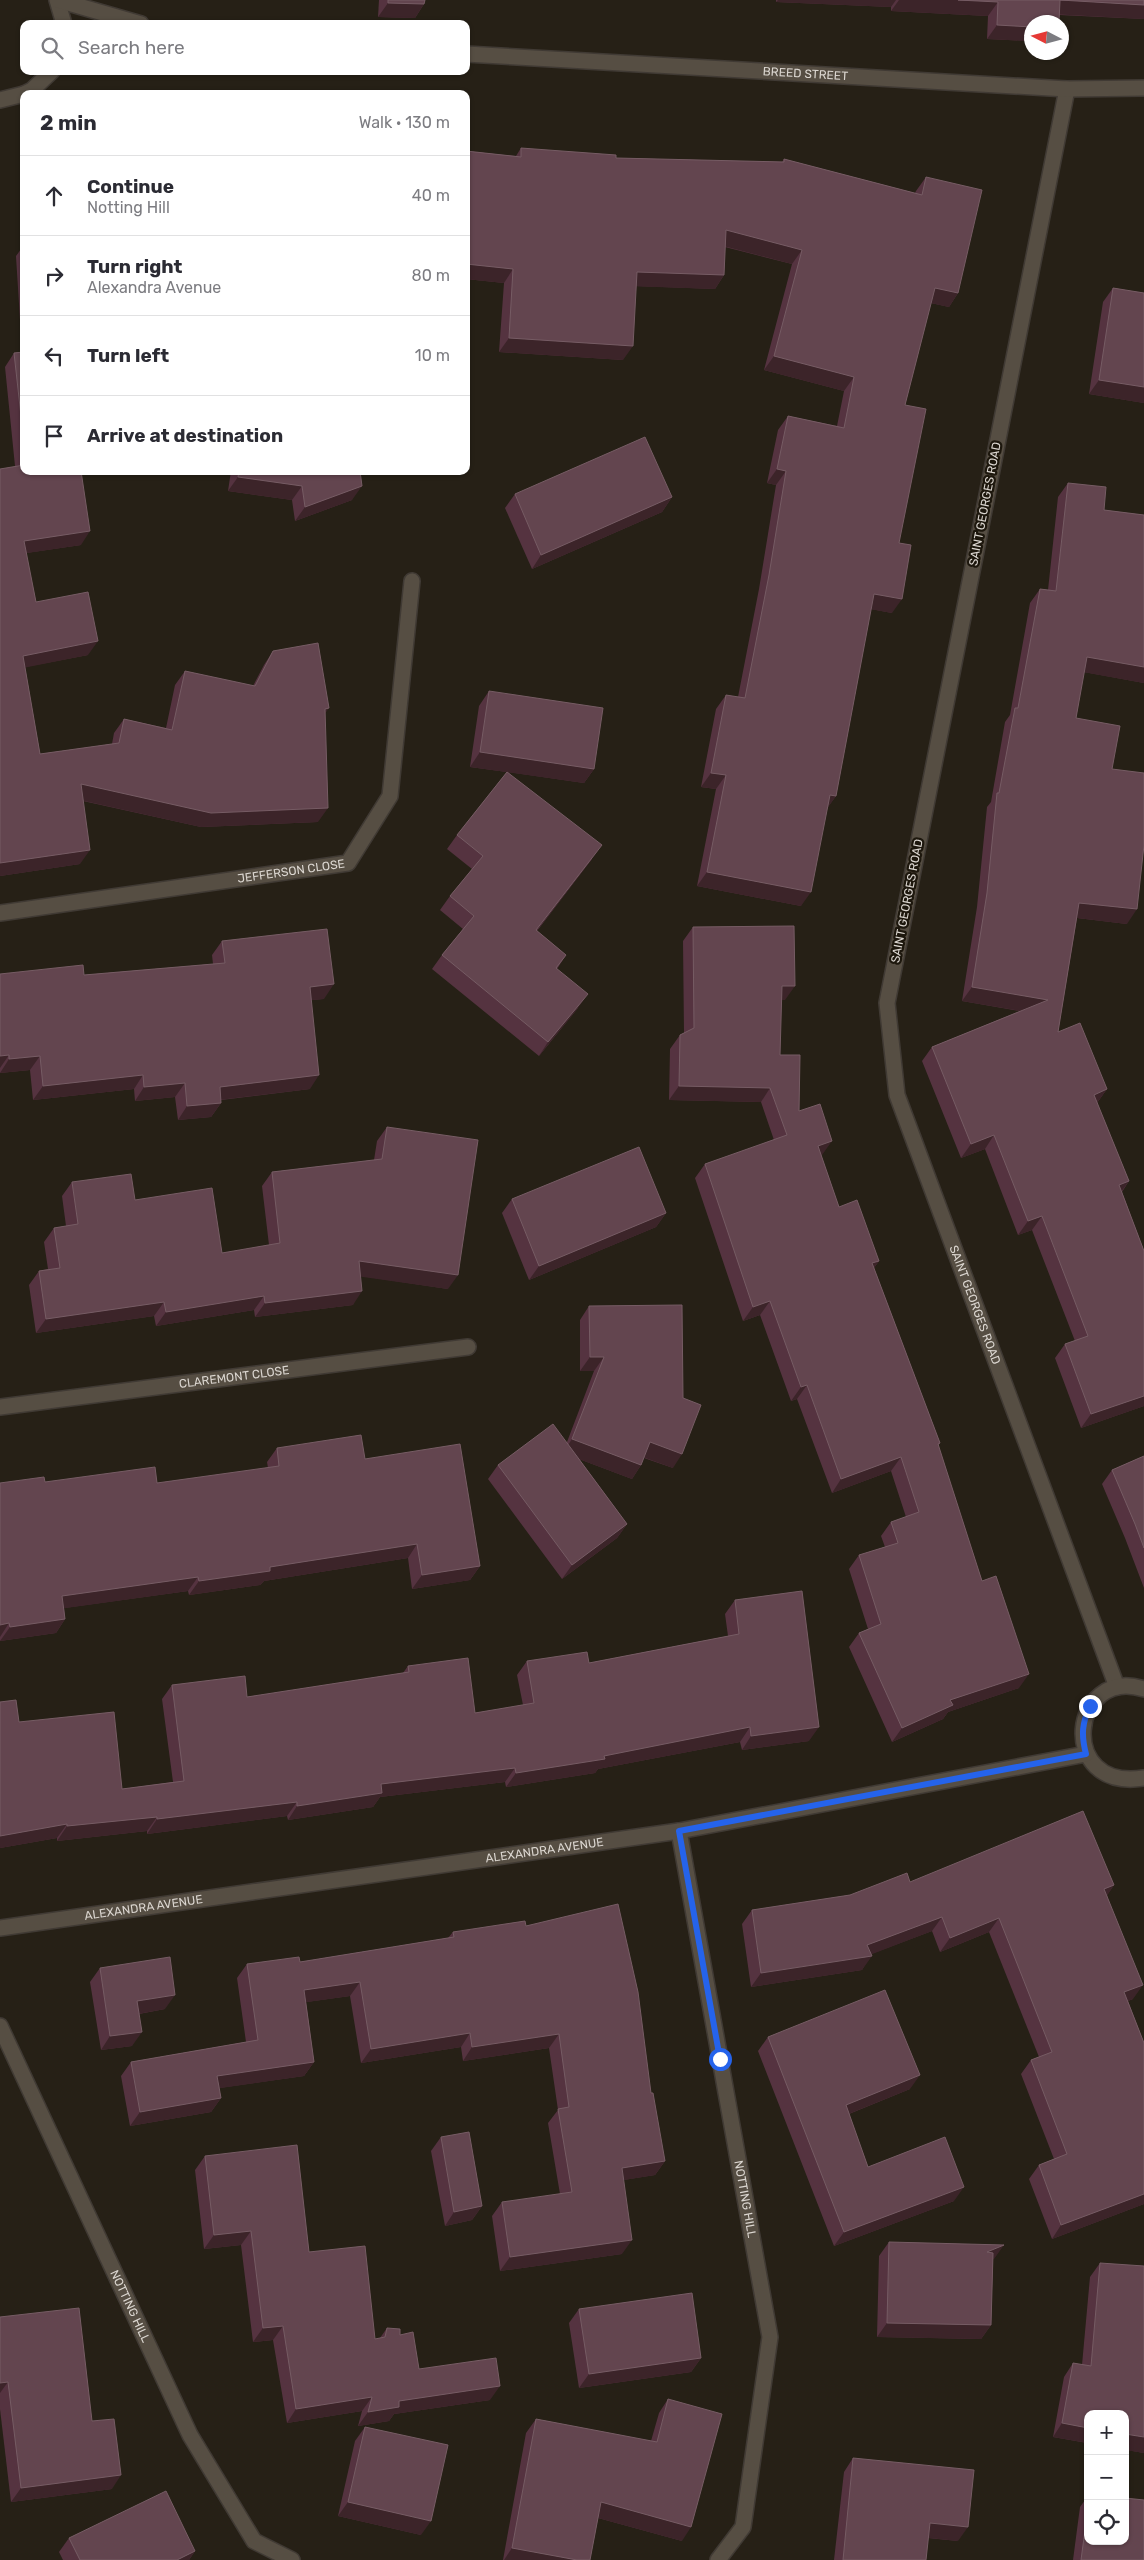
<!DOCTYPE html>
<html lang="en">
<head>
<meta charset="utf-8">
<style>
  :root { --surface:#fff; --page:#f2f2f3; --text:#2b2b33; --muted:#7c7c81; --line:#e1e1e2 }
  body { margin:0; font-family:Rubik,sans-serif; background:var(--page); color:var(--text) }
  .controls { position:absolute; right:15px; bottom:15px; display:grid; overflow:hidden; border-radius:10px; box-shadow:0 1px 4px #0004 }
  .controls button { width:45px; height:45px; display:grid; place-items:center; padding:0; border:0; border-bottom:1px solid var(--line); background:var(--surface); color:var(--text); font:25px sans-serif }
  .compass { position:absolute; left:1024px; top:15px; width:45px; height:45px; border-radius:50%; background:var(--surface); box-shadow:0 1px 4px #0004; rotate:276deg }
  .stop { position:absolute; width:15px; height:15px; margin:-11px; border:4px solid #2563eb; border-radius:50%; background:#fff }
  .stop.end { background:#2563eb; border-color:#fff; box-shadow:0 1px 5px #0008 }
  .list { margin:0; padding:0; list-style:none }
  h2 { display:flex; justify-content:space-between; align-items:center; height:65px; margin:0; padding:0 20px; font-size:21px }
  h2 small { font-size:16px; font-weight:400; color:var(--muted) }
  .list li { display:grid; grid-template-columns:32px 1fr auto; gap:15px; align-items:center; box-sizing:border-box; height:80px; padding:0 20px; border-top:1px solid var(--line) }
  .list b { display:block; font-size:19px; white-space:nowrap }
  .list p { margin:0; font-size:16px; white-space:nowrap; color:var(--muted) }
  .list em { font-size:16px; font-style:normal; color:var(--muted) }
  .icon { flex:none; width:28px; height:28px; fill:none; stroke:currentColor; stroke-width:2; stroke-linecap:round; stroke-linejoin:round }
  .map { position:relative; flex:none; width:1144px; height:2560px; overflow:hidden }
  .search { position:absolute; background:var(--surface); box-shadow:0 1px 4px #0004; left:20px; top:20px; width:450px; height:55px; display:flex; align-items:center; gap:12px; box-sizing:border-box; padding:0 18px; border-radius:10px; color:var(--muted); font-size:19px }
  .panel { position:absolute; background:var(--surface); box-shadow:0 1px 4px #0004; left:20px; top:90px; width:450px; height:385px; border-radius:10px }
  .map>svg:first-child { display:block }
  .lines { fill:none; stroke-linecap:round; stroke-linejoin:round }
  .minor-casing { stroke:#403a34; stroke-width:18 }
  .tertiary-casing { stroke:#403a34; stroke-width:18 }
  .minor { stroke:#564e43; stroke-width:15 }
  .tertiary { stroke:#564e43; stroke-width:15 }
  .wall { fill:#553340 }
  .shaded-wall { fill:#3c2429 }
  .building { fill:#63454f; stroke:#765c64 }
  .route { stroke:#2563eb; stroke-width:6 }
  .labels { text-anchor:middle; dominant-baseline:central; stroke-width:4.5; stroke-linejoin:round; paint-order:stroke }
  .street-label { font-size:12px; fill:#dbd6d0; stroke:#1d170d }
</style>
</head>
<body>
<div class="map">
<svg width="1144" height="2560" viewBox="0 0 1144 2560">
  <rect width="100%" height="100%" fill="#262016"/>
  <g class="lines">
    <defs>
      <g id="minor">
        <path id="s1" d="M 1067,89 L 887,1003 L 897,1095 L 1117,1687"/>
        <path id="s2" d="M 0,913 L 348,863 L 390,796 L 412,581"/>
        <path id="s3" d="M 0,1407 L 468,1347"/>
        <path d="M 1144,1689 C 1071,1665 1055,1792 1144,1778"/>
        <path id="s4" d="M 679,1831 L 770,2337 L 743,2527 L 718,2560"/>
        <path id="s5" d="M 0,1928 L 679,1831 L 1086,1754"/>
        <path id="s6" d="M 0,2026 L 190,2435 L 254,2541 L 292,2560"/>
      </g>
      <g id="tertiary">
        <path d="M 57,0 L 64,24"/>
        <path d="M 58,0 L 141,24"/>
        <path id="s7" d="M 466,54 L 1067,89 L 1144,88"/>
        <path d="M 24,94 L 32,90 L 52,71"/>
        <path d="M 0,100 L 24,94"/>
      </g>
    </defs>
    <use href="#minor" class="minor-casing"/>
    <use href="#tertiary" class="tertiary-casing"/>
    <use href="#minor" class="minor"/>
    <use href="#tertiary" class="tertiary"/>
  </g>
  <g class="wall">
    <path d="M 379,0 L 425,0 L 424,4 L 415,18 L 378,17 Z"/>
    <path d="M 776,0 L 1144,0 L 1144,19 L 1060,15 L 1032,22 L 1032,41 L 987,39 L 988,16 L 891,11 L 891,7 L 776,2 Z"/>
    <path d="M 521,148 L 616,158 L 782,162 L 784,159 L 915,193 L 916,191 L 926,177 L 958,293 L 949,307 L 931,303 L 905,405 L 899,543 L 892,613 L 871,609 L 836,796 L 827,808 L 801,906 L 697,886 L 716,789 L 701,787 L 716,709 L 726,695 L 738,697 L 759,589 L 776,485 L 767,483 L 778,430 L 788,416 L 837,426 L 844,391 L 764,370 L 792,264 L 725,247 L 724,275 L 715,289 L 636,286 L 623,360 L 499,352 L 504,283 L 466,279 L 466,151 L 516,156 Z"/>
    <path d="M 24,245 L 24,471 L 81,545 L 26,553 L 36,602 L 88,655 L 25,667 L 40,754 L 112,744 L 114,733 L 124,719 L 166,728 L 175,685 L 185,671 L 253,686 L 264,665 L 273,651 L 325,714 L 318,822 L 201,827 L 83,801 L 80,864 L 0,876 L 15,466 L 5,367 L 14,353 L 22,352 L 16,256 Z"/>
    <path d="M 1113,288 L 1144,293 L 1144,403 L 1089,394 L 1103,302 Z"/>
    <path d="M 231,471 L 360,471 L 352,500 L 295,521 L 292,500 L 228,491 Z"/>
    <path d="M 1068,483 L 1104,510 L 1144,515 L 1144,683 L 1084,672 L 1076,718 L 1112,769 L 1127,924 L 1077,918 L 1058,1032 L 1107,1089 L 1097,1103 L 1129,1181 L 1122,1192 L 1144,1251 L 1144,1406 L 1081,1428 L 1055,1358 L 1065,1344 L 1075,1341 L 1032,1230 L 1018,1235 L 985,1149 L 961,1158 L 922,1061 L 932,1047 L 1020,1011 L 962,1001 L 977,907 L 987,807 L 991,802 L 1005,722 L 1010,715 L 1030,603 L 1040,589 L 1048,590 L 1058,497 Z"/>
    <path d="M 515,494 L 672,497 L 662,512 L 532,569 L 505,508 Z"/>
    <path d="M 489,691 L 594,769 L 584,783 L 508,772 L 592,859 L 537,931 L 566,955 L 557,969 L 578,1008 L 539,1056 L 432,969 L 442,955 L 463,929 L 440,910 L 450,896 L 472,869 L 447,849 L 457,835 L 507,772 L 470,767 L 479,706 Z"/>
    <path d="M 693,927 L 785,1000 L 781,1000 L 780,1055 L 799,1111 L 822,1155 L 821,1155 L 839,1207 L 879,1261 L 874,1268 L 940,1443 L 938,1446 L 982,1581 L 1019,1688 L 948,1712 L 943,1719 L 892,1742 L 849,1647 L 859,1633 L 868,1629 L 849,1569 L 859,1555 L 885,1547 L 881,1536 L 891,1522 L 906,1517 L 891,1471 L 832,1493 L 797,1399 L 791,1401 L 760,1315 L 743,1321 L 695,1178 L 705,1164 L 774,1140 L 761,1102 L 669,1100 L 670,1049 L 680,1035 L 684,1033 L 683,941 Z"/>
    <path d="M 222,941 L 324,999 L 311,1000 L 310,1089 L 221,1100 L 221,1103 L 211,1117 L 178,1120 L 175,1097 L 135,1101 L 134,1089 L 33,1100 L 30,1070 L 0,1073 L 0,974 L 84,975 L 213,964 L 212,955 Z"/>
    <path d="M 387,1127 L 448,1289 L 361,1276 L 353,1305 L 255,1317 L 254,1310 L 156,1326 L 154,1316 L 36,1333 L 29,1285 L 39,1271 L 48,1269 L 44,1242 L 54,1228 L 66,1226 L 62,1196 L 72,1182 L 135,1200 L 222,1253 L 269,1245 L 262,1186 L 272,1172 L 374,1160 L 377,1141 Z"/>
    <path d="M 512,1199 L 666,1213 L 656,1227 L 529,1280 L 502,1213 Z"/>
    <path d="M 589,1306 L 673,1468 L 644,1458 L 641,1465 L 632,1479 L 579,1459 L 627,1524 L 617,1538 L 562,1579 L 488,1479 L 498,1465 L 567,1442 L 594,1371 L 580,1371 L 580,1320 Z"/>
    <path d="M 277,1448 L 365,1459 L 480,1566 L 470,1580 L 412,1589 L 408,1558 L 264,1581 L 260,1585 L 189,1595 L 188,1591 L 64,1608 L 65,1619 L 56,1633 L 0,1641 L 0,1483 L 45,1482 L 157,1483 L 268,1468 L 267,1462 Z"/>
    <path d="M 1144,1456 L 1144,1588 L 1125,1538 L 1102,1484 L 1112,1470 Z"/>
    <path d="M 735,1600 L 809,1741 L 742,1750 L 740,1742 L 598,1769 L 595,1773 L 506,1787 L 505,1782 L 380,1797 L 373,1807 L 288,1820 L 287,1816 L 147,1834 L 147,1831 L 57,1841 L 57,1838 L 0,1848 L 0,1702 L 19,1722 L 122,1789 L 173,1782 L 162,1699 L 172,1685 L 247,1697 L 403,1673 L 408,1666 L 475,1713 L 523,1705 L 517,1675 L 527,1661 L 589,1663 L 728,1636 L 725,1614 Z"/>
    <path d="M 910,1882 L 1114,1885 L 1107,1895 L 1133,1999 L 1128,2001 L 1144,2043 L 1144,2204 L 1052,2239 L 1029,2179 L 1039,2165 L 1054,2159 L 1021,2074 L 1031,2060 L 1039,2057 L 989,1932 L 940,1952 L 932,1931 L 871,1954 L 862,1970 L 751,1987 L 742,1924 L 752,1910 L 850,1895 Z"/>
    <path d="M 526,1926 L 651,2093 L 665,2161 L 655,2175 L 623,2180 L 622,2254 L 500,2271 L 492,2216 L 502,2202 L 560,2194 L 548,2123 L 558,2110 L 549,2048 L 463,2061 L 461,2047 L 361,2063 L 350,1996 L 306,2002 L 314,2062 L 304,2076 L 219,2088 L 221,2098 L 211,2112 L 130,2126 L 121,2076 L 131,2062 L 246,2042 L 237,1978 L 247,1964 L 300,1962 L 448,1938 L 453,1932 Z"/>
    <path d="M 100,1968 L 165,2009 L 139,2014 L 132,2046 L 101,2050 L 90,1982 Z"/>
    <path d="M 768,2037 L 910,2089 L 849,2114 L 868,2167 L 954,2201 L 834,2246 L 758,2051 Z"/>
    <path d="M 441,2137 L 482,2206 L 472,2220 L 445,2226 L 431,2151 Z"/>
    <path d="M 205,2156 L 309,2252 L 375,2339 L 380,2338 L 387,2328 L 400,2335 L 419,2369 L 490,2400 L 394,2414 L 389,2421 L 358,2426 L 362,2411 L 287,2423 L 273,2340 L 253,2342 L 241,2245 L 204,2249 L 195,2170 Z"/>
    <path d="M 889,2242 L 994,2259 L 993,2259 L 991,2325 L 981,2339 L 877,2337 L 879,2256 Z"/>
    <path d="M 1100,2263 L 1144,2453 L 1053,2437 L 1064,2377 L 1073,2363 L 1082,2365 L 1090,2277 Z"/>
    <path d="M 579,2309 L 701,2358 L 691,2372 L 579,2388 L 569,2323 Z"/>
    <path d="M 0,2317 L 112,2489 L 11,2502 L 0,2409 Z"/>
    <path d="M 668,2399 L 682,2541 L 598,2518 L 590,2560 L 503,2560 L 526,2433 L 536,2419 L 651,2441 L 659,2413 Z"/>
    <path d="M 365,2427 L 421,2535 L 338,2516 L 355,2441 Z"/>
    <path d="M 853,2458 L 958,2541 L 928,2538 L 926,2560 L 834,2560 L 844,2472 Z"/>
    <path d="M 1088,2496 L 1088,2541 L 1144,2560 L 1073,2560 L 1080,2507 Z"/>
    <path d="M 69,2538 L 195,2551 L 189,2560 L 63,2560 L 59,2552 Z"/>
  </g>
  <g class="shaded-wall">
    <path d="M 778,0 L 896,0 L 891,7 L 776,2 Z"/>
    <path d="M 899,0 L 958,0 L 998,2 L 988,16 L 891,11 Z"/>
    <path d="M 1060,0 L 1144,5 L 1144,19 L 1051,14 Z"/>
    <path d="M 388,3 L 424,4 L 415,18 L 378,17 Z"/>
    <path d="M 997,25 L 1032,27 L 1032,41 L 987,39 Z"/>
    <path d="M 726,230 L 802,250 L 792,264 L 716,244 Z"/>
    <path d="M 466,264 L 513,269 L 504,283 L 466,279 Z"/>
    <path d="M 637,272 L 724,275 L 715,289 L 627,286 Z"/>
    <path d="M 935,288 L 958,293 L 949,307 L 926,302 Z"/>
    <path d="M 509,338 L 633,346 L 623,360 L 499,352 Z"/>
    <path d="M 774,356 L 854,377 L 844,391 L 764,370 Z"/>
    <path d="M 1099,380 L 1144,387 L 1144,403 L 1089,394 Z"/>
    <path d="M 777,469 L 786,471 L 776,485 L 767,483 Z"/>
    <path d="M 238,477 L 302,486 L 292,500 L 228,491 Z"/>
    <path d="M 362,486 L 352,500 L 295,521 L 305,507 Z"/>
    <path d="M 672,497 L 662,512 L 532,569 L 541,555 Z"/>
    <path d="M 90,531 L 81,545 L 14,555 L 24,541 Z"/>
    <path d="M 874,594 L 902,599 L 892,613 L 864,608 Z"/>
    <path d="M 98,641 L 88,655 L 13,670 L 23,656 Z"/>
    <path d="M 1087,657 L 1144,667 L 1144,683 L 1077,671 Z"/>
    <path d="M 329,708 L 319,722 L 325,709 Z"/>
    <path d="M 480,752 L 594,769 L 584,783 L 470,767 Z"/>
    <path d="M 711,773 L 726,775 L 716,789 L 701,787 Z"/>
    <path d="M 81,784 L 328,808 L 318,822 L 201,827 L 71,798 Z"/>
    <path d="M 830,795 L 836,796 L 826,810 Z"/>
    <path d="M 602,845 L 592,859 L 526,944 L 536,930 Z"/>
    <path d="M 90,850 L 80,864 L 0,876 L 0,863 Z"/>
    <path d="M 707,872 L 811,892 L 801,906 L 697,886 Z"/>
    <path d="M 1079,903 L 1137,909 L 1127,924 L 1069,917 Z"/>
    <path d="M 334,984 L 324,999 L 300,1001 L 310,987 Z"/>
    <path d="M 782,986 L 795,986 L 785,1000 L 772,1000 Z"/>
    <path d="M 972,987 L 1048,1000 L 1038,1014 L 962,1001 Z"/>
    <path d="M 588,994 L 578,1008 L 539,1056 L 548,1042 Z"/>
    <path d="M 9,1055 L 0,1068 L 0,1056 Z"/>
    <path d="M 40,1056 L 30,1070 L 0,1073 L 9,1059 Z"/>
    <path d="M 143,1075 L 134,1089 L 33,1100 L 43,1086 Z"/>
    <path d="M 319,1075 L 310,1089 L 210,1101 L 220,1087 Z"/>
    <path d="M 185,1083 L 175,1097 L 135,1101 L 144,1087 Z"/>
    <path d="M 679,1086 L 770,1088 L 761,1102 L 669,1100 Z"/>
    <path d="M 1107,1089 L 1097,1103 L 1094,1095 Z"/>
    <path d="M 221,1103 L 211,1117 L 178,1120 L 187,1106 Z"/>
    <path d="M 994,1135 L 985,1149 L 961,1158 L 971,1144 Z"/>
    <path d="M 832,1141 L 822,1155 L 808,1160 L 818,1146 Z"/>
    <path d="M 1129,1181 L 1119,1195 L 1119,1185 Z"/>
    <path d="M 666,1213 L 656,1227 L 529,1280 L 539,1266 Z"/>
    <path d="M 1042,1216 L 1032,1230 L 1018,1235 L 1028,1221 Z"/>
    <path d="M 359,1261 L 458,1275 L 448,1289 L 349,1275 Z"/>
    <path d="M 879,1261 L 869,1275 L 872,1263 Z"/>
    <path d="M 362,1291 L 353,1305 L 255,1317 L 265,1303 Z"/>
    <path d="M 264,1296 L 254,1310 L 156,1326 L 166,1312 Z"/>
    <path d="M 770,1301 L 760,1315 L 743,1321 L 753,1307 Z"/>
    <path d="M 164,1302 L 154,1316 L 36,1333 L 46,1319 Z"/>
    <path d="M 590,1357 L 604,1357 L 594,1371 L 580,1371 Z"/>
    <path d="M 807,1385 L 797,1399 L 791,1401 L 801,1387 Z"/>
    <path d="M 1144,1396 L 1144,1406 L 1081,1428 L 1091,1414 Z"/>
    <path d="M 572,1439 L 641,1465 L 632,1479 L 563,1453 Z"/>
    <path d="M 650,1442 L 682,1454 L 673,1468 L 640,1456 Z"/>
    <path d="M 901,1457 L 891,1471 L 832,1493 L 841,1479 Z"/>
    <path d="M 627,1524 L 617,1538 L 562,1579 L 572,1565 Z"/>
    <path d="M 417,1544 L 408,1558 L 264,1581 L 260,1585 L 189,1595 L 199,1581 L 270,1567 Z"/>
    <path d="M 480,1566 L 470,1580 L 412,1589 L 422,1575 Z"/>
    <path d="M 198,1577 L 188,1591 L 52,1610 L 62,1596 Z"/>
    <path d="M 65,1619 L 56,1633 L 0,1641 L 10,1627 Z"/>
    <path d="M 9,1623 L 0,1637 L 0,1625 Z"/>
    <path d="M 1029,1674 L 1019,1688 L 948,1712 L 943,1719 L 892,1742 L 902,1728 L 950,1700 Z"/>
    <path d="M 750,1727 L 740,1742 L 598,1769 L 595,1773 L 506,1787 L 516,1773 Z"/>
    <path d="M 819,1727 L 809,1741 L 742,1750 L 751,1736 Z"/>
    <path d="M 515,1768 L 505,1782 L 380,1797 L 373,1807 L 288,1820 L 297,1806 L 381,1784 Z"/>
    <path d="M 297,1802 L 287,1816 L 147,1834 L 157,1819 Z"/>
    <path d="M 157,1817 L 147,1831 L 57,1841 L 67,1826 Z"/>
    <path d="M 67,1824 L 57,1838 L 0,1848 L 0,1836 Z"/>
    <path d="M 1114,1885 L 1105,1899 L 1104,1889 Z"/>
    <path d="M 942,1917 L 932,1931 L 862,1958 L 872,1956 L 862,1970 L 751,1987 L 761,1973 L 867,1945 Z"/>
    <path d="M 999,1918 L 989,1932 L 940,1952 L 950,1938 Z"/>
    <path d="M 360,1982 L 350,1996 L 294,2004 L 304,1990 Z"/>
    <path d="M 1143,1985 L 1133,1999 L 1115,2006 L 1124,1992 Z"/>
    <path d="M 175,1995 L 165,2009 L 127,2016 L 137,2001 Z"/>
    <path d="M 142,2032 L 132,2046 L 101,2050 L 110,2036 Z"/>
    <path d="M 470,2033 L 461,2047 L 361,2063 L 371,2049 Z"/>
    <path d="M 559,2034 L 549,2048 L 463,2061 L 472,2047 Z"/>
    <path d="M 314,2062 L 304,2076 L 207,2090 L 217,2076 Z"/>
    <path d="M 920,2075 L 910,2089 L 836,2119 L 846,2105 Z"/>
    <path d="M 221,2098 L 211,2112 L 130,2126 L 140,2112 Z"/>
    <path d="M 665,2161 L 655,2175 L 612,2182 L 622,2168 Z"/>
    <path d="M 964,2187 L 954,2201 L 834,2246 L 844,2232 Z"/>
    <path d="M 1144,2194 L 1144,2204 L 1052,2239 L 1061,2225 Z"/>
    <path d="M 482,2206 L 472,2220 L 445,2226 L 454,2212 Z"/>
    <path d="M 251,2231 L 241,2245 L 204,2249 L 214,2235 Z"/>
    <path d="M 632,2240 L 622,2254 L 500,2271 L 510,2257 Z"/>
    <path d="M 1004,2245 L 994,2259 L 978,2267 L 987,2252 Z"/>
    <path d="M 887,2323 L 991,2325 L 981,2339 L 877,2337 Z"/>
    <path d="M 283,2326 L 273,2340 L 253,2342 L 263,2328 Z"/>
    <path d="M 701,2358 L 691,2372 L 579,2388 L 589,2374 Z"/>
    <path d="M 8,2382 L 0,2393 L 0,2383 Z"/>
    <path d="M 500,2386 L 490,2400 L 394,2414 L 389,2421 L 358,2426 L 368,2412 L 399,2401 Z"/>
    <path d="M 372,2397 L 362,2411 L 287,2423 L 296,2409 Z"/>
    <path d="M 1062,2423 L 1088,2428 L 1088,2443 L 1053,2437 Z"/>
    <path d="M 1125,2434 L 1144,2437 L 1144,2453 L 1125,2450 Z"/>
    <path d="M 121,2475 L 112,2489 L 11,2502 L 21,2488 Z"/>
    <path d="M 348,2502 L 431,2521 L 421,2535 L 338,2516 Z"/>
    <path d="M 601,2502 L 691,2527 L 682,2541 L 591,2516 Z"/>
    <path d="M 930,2523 L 968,2527 L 958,2541 L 920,2537 Z"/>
    <path d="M 512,2548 L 577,2560 L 504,2560 Z"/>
    <path d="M 195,2551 L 189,2560 L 177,2560 Z"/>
  </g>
  <g class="building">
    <path d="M 388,0 L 425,0 L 424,4 L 388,3 Z"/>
    <path d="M 958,0 L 1144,0 L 1144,5 L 1060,0 L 1059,22 L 1032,22 L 1032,27 L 997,25 L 998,2 Z"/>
    <path d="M 521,148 L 616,155 L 616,158 L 784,162 L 784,159 L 922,195 L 926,177 L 982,190 L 958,293 L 935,288 L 905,405 L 926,409 L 899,543 L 911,545 L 902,599 L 874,594 L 836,796 L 830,795 L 811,892 L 707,872 L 726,775 L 711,773 L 726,695 L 745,698 L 769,575 L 786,471 L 777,469 L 788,416 L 844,428 L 854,377 L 774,356 L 802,250 L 726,230 L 724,275 L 637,272 L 633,346 L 509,338 L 513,269 L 466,264 L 466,151 L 521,157 Z"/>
    <path d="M 1113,288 L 1144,293 L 1144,387 L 1099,380 Z"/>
    <path d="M 24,352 L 24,443 L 14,353 Z"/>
    <path d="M 645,437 L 672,497 L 541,555 L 515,494 Z"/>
    <path d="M 24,465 L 24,471 L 81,471 L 90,531 L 24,541 L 36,602 L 88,592 L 98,641 L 23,656 L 40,754 L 119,743 L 124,719 L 172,730 L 185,671 L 255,686 L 273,651 L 318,643 L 329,708 L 325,709 L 328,808 L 211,813 L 81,784 L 90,850 L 0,863 L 0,469 Z"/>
    <path d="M 239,471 L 360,471 L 362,486 L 305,507 L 302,486 L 238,477 Z"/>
    <path d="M 1068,483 L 1106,487 L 1104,510 L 1144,515 L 1144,667 L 1087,657 L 1076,718 L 1120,726 L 1112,769 L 1144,773 L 1144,845 L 1137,909 L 1079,903 L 1058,1032 L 1080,1023 L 1107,1089 L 1094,1095 L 1129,1181 L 1119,1185 L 1144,1251 L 1144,1396 L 1091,1414 L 1065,1344 L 1088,1336 L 1042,1216 L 1028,1221 L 994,1135 L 971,1144 L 932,1047 L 1048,1000 L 972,987 L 987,893 L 997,793 L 999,793 L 1015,708 L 1018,708 L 1040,589 L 1056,591 Z"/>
    <path d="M 489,691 L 603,708 L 594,769 L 480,752 Z"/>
    <path d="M 507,772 L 602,845 L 536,930 L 566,955 L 556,968 L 588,994 L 548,1042 L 442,955 L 474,916 L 450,896 L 483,856 L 457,835 Z"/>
    <path d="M 794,926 L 795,986 L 782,986 L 780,1055 L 800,1055 L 799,1111 L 820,1104 L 832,1141 L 818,1146 L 839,1207 L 857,1200 L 879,1261 L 872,1263 L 940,1443 L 938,1444 L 982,1581 L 996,1576 L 1029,1674 L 950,1700 L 953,1705 L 902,1728 L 859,1633 L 881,1624 L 859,1555 L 898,1543 L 891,1522 L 919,1512 L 901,1457 L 841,1479 L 807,1385 L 801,1387 L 770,1301 L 753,1307 L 705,1164 L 787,1135 L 770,1088 L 679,1086 L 680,1035 L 694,1028 L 693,927 Z"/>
    <path d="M 327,929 L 334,984 L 310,987 L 319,1075 L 220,1087 L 221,1103 L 187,1106 L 185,1083 L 144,1087 L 143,1075 L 43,1086 L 40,1056 L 9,1059 L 9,1055 L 0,1056 L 0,974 L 83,965 L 84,975 L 225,963 L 222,941 Z"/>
    <path d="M 387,1127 L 478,1140 L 458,1275 L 359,1261 L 362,1291 L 265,1303 L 264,1296 L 166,1312 L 164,1302 L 46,1319 L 39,1271 L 60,1268 L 54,1228 L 78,1224 L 72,1182 L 131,1174 L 135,1200 L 212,1188 L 222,1253 L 280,1243 L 272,1172 L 382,1159 Z"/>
    <path d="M 639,1147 L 666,1213 L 539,1266 L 512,1199 Z"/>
    <path d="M 682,1305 L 683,1398 L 701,1405 L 682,1454 L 650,1442 L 641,1465 L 572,1439 L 604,1357 L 590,1357 L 589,1306 Z"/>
    <path d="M 553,1424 L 627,1524 L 572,1565 L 498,1465 Z"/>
    <path d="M 361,1435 L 365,1459 L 460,1444 L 480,1566 L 422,1575 L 417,1544 L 270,1567 L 270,1571 L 199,1581 L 198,1577 L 62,1596 L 65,1619 L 10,1627 L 9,1623 L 0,1625 L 0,1483 L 44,1477 L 45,1482 L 155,1467 L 157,1483 L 279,1466 L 277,1448 Z"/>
    <path d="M 1144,1456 L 1144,1548 L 1135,1524 L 1112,1470 Z"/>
    <path d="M 802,1591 L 819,1727 L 751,1736 L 750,1727 L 604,1756 L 605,1759 L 516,1773 L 515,1768 L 381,1784 L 382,1793 L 297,1806 L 297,1802 L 157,1819 L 157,1817 L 67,1826 L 67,1824 L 0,1836 L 0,1702 L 16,1700 L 19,1722 L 114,1712 L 122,1789 L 184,1781 L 172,1685 L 245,1676 L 247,1697 L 409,1672 L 408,1666 L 468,1658 L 475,1713 L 534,1703 L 527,1661 L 587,1652 L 589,1663 L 739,1634 L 735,1600 Z"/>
    <path d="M 1083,1811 L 1114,1885 L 1104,1889 L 1143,1985 L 1124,1992 L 1144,2043 L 1144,2194 L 1061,2225 L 1039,2165 L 1067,2154 L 1031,2060 L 1052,2052 L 999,1918 L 950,1938 L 942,1917 L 867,1945 L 872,1956 L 761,1973 L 752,1910 L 850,1895 L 907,1873 L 910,1882 Z"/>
    <path d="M 618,1904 L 638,1992 L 651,2093 L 653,2093 L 665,2161 L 622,2168 L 632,2240 L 510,2257 L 502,2202 L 572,2192 L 558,2109 L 569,2107 L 559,2034 L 472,2047 L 470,2033 L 371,2049 L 360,1982 L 304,1990 L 314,2062 L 217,2076 L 221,2098 L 140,2112 L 131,2062 L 258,2040 L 247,1964 L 299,1957 L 300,1962 L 454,1937 L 453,1932 L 525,1921 L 526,1926 Z"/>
    <path d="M 170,1957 L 175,1995 L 137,2001 L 142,2032 L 110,2036 L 100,1968 Z"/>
    <path d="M 885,1990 L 920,2075 L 846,2105 L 868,2167 L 945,2137 L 964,2187 L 844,2232 L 768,2037 Z"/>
    <path d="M 469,2132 L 482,2206 L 454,2212 L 441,2137 Z"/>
    <path d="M 297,2145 L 309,2252 L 365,2246 L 375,2339 L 385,2337 L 387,2328 L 400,2329 L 400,2335 L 413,2332 L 419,2369 L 496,2358 L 500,2386 L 399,2401 L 399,2407 L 368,2412 L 372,2397 L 296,2409 L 283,2326 L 263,2328 L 251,2231 L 214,2235 L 205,2156 Z"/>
    <path d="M 889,2242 L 1004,2245 L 987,2252 L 993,2253 L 991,2325 L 887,2323 Z"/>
    <path d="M 1100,2263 L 1144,2266 L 1144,2437 L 1125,2434 L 1125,2414 L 1088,2414 L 1088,2428 L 1062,2423 L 1073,2363 L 1091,2366 Z"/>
    <path d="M 692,2293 L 701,2358 L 589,2374 L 579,2309 Z"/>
    <path d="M 79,2308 L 92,2421 L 114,2419 L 121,2475 L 21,2488 L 8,2382 L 0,2383 L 0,2317 Z"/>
    <path d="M 668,2399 L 722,2414 L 691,2527 L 601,2502 L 590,2560 L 577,2560 L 512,2548 L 536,2419 L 657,2442 Z"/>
    <path d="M 365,2427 L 448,2445 L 431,2521 L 348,2502 Z"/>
    <path d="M 853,2458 L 974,2470 L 968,2527 L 930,2523 L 926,2560 L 843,2560 Z"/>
    <path d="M 166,2491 L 195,2551 L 177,2560 L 80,2560 L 69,2538 Z"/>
    <path d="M 1125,2498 L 1144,2500 L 1144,2560 L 1081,2560 L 1088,2508 L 1088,2541 L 1125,2541 Z"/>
  </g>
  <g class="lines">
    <path class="route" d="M 720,2059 L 679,1831 L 1086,1754 C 1081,1735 1082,1723 1090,1706"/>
  </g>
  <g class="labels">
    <g class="street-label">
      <text stroke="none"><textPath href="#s7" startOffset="340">BREED STREET</textPath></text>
      <text transform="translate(985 504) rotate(-79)">SAINT GEORGES ROAD</text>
      <text stroke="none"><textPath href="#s2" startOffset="294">JEFFERSON CLOSE</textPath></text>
      <text transform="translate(907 901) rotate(-79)">SAINT GEORGES ROAD</text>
      <text stroke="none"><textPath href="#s1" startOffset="1248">SAINT GEORGES ROAD</textPath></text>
      <text stroke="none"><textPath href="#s3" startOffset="236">CLAREMONT CLOSE</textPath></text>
      <text stroke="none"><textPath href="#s5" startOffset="550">ALEXANDRA AVENUE</textPath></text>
      <text stroke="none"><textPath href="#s5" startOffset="145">ALEXANDRA AVENUE</textPath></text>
      <text stroke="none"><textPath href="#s4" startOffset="374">NOTTING HILL</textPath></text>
      <text stroke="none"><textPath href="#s6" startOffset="309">NOTTING HILL</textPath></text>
    </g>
  </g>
</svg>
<div class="controls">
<button>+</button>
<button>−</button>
<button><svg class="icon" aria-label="locate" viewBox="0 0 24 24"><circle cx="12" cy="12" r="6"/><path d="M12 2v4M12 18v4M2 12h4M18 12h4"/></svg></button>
</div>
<svg class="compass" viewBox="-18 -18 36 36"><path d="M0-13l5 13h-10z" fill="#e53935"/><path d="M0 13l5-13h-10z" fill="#7c7c81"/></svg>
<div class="stop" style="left:720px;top:2059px"></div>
<div class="stop end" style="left:1090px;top:1706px"></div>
<div class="search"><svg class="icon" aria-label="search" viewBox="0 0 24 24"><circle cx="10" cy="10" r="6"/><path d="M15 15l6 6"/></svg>Search here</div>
<section class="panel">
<h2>2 min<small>Walk · 130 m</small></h2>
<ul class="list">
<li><svg class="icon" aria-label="ahead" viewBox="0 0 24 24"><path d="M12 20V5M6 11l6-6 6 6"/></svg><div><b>Continue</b><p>Notting Hill</p></div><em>40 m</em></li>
<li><svg class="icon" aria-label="right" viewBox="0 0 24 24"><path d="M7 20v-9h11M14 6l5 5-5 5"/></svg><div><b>Turn right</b><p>Alexandra Avenue</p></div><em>80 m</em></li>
<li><svg class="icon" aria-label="left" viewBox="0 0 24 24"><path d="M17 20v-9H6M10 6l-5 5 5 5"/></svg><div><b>Turn left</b></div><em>10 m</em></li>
<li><svg class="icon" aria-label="arrive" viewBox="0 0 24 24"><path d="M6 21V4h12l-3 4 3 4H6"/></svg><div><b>Arrive at destination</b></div></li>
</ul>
</section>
</div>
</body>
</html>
